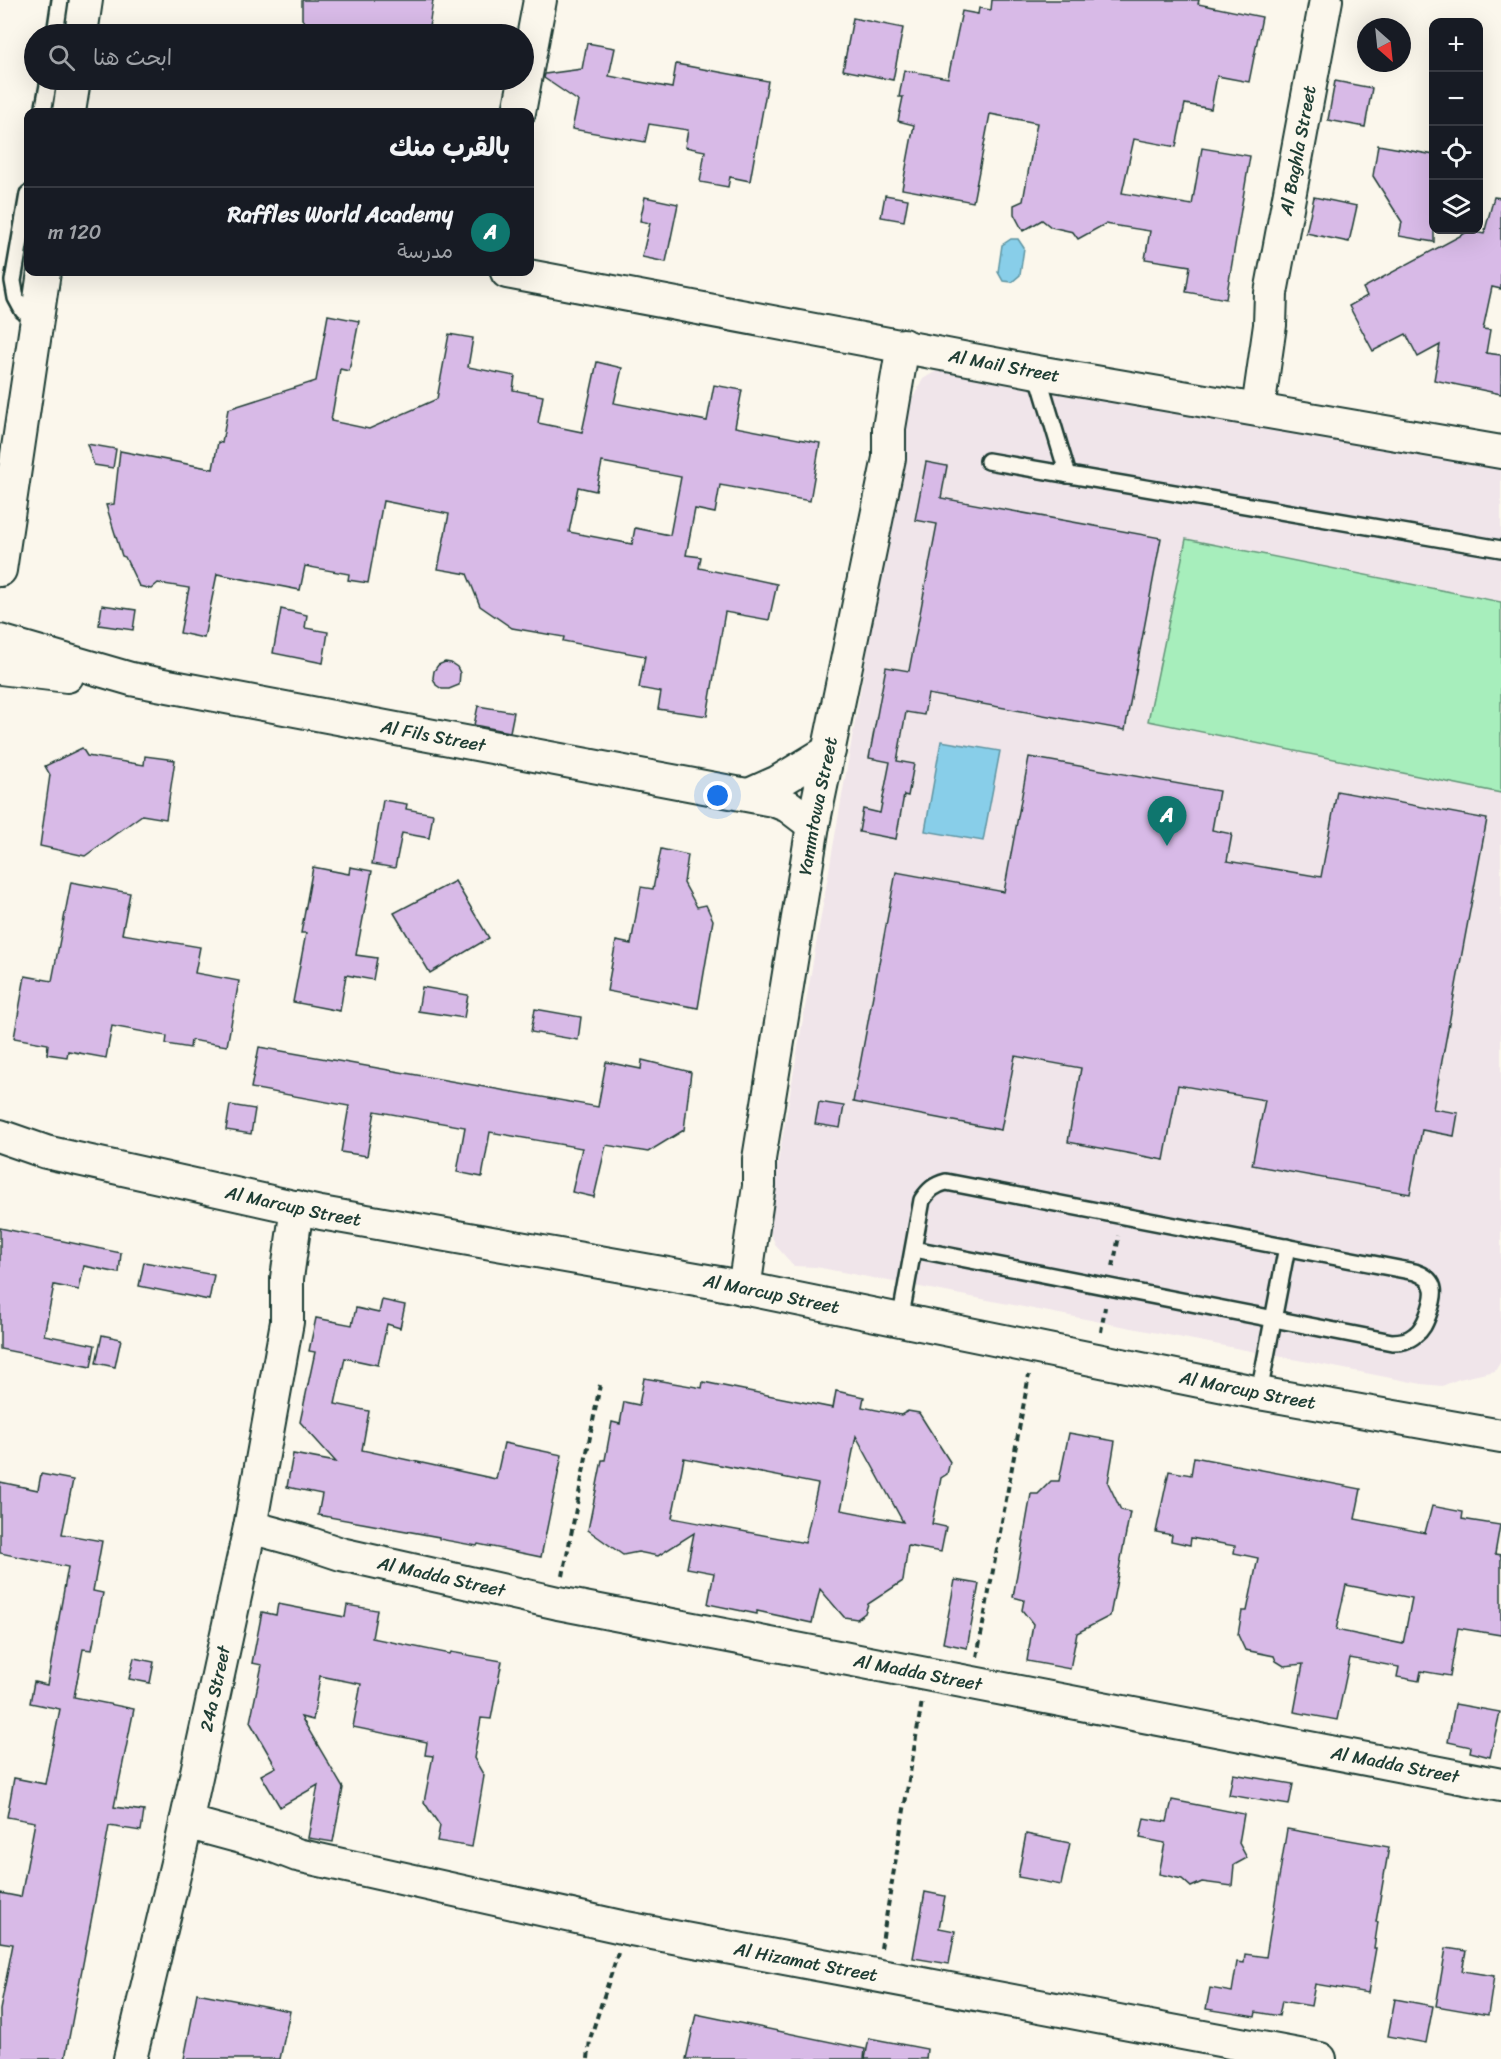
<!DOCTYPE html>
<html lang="ar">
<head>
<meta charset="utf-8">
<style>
  :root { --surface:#171b24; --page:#20242c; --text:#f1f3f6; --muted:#9ea1a6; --line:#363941; --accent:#0f766e }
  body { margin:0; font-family:Sriracha,"Playpen Sans Arabic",sans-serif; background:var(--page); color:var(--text); direction:rtl }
  .controls { position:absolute; right:18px; top:18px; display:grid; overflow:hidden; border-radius:12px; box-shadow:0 6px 24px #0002 }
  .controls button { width:54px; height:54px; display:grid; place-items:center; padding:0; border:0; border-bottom:2px solid var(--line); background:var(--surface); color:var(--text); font:30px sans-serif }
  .compass { position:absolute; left:1357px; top:18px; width:54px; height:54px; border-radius:50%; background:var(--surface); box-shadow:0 6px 24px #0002; rotate:153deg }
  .you { position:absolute; left:718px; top:796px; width:21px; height:21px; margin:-15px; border:4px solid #fff; border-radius:50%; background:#1a73e8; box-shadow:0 0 0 9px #1a73e833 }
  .badge { display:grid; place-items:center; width:39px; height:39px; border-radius:50%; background:var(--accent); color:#fff; font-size:20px; font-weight:700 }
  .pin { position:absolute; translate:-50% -50px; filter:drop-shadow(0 2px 3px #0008) }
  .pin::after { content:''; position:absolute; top:32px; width:21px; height:18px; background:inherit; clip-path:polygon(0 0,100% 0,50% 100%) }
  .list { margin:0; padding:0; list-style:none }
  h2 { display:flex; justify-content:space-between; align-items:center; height:78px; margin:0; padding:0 24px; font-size:26px }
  h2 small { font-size:20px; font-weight:400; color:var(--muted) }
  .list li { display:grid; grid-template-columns:39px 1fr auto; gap:18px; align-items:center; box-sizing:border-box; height:90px; padding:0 24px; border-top:2px solid var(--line) }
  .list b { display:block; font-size:22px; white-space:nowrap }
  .list p { margin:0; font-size:20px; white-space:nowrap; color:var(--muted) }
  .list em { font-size:20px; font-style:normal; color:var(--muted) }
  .icon { flex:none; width:33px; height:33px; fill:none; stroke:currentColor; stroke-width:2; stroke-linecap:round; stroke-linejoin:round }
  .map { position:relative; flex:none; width:1501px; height:2059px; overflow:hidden; direction:ltr }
  .search { position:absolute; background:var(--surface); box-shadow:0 6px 24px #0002; left:24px; top:24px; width:510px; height:66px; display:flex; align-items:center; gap:15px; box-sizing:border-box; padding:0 21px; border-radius:33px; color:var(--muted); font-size:22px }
  .panel { position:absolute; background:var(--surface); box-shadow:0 6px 24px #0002; left:24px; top:108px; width:510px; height:168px; border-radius:12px; direction:rtl }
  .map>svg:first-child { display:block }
  .built { fill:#f0e5ea }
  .green { fill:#a7eebc; stroke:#639678; stroke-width:1.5 }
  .water { fill:#88cee9; stroke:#5e94a1; stroke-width:1.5 }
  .building { fill:#d8bae7; stroke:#1f3d34; stroke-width:1.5; fill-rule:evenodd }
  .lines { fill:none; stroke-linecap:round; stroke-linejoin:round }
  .service-casing { stroke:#1f3d34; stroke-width:20 }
  .minor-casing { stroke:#1f3d34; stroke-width:36 }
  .path { stroke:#1f3d34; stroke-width:4; stroke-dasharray:6 4.5; stroke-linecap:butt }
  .service { stroke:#fbf7ec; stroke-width:15 }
  .minor { stroke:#fbf7ec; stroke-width:32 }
  .labels { text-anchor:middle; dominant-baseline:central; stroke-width:6; stroke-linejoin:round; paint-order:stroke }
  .street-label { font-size:18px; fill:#1f3d34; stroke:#fbf7ec }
</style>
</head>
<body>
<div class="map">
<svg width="1501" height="2059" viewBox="0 0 1501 2059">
  <rect width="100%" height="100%" fill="#fbf7ec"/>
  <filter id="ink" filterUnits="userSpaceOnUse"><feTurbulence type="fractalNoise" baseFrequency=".0167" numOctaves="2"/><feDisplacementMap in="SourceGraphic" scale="12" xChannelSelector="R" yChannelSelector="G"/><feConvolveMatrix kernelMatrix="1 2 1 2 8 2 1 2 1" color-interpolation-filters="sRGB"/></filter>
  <g filter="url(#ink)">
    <path class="built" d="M 954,365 L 1501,467 L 1501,1361 L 1495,1371 L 1459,1379 L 1442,1386 L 1422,1384 L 816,1267 L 794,1266 L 776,1246 L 767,1225 L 911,401 L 923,379 L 936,371 Z"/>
    <path class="green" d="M 1186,539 L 1501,602 L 1501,793 L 1148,721 Z"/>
    <g class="water">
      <path d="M 1011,239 L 1018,239 L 1024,248 L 1020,275 L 1012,282 L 1003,281 L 998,272 L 1002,245 Z"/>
      <path d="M 941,741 L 1000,751 L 983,841 L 925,831 Z"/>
    </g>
    <g class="building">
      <path d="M 302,0 L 433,0 L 428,34 L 315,34 L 302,19 Z"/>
      <path d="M 992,0 L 1199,0 L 1198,4 L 1262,17 L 1249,82 L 1217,76 L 1211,109 L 1185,104 L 1176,147 L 1134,139 L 1122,193 L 1192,205 L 1202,148 L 1250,156 L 1226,299 L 1186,292 L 1190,266 L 1145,259 L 1150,231 L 1105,224 L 1078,239 L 1073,232 L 1051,227 L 1042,220 L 1023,231 L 1014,214 L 1014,205 L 1023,201 L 1037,123 L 990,114 L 973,202 L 902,189 L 914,125 L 898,121 L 903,97 L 899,97 L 904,70 L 948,78 L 962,11 L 978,14 L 979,8 L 991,10 Z"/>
      <path d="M 853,18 L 903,28 L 893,80 L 843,70 Z"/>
      <path d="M 587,43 L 615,48 L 609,76 L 672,88 L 676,64 L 768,81 L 750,181 L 730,177 L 728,187 L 700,182 L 705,151 L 685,147 L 688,130 L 649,124 L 645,142 L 572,129 L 578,101 L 544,78 L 545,74 L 582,69 Z"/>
      <path d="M 1335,81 L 1372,88 L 1365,127 L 1328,120 Z"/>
      <path d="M 1378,145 L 1434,155 L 1434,242 L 1399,236 L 1402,222 L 1373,176 Z"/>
      <path d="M 885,195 L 908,199 L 904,221 L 881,217 Z"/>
      <path d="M 645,197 L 678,204 L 666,262 L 642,257 L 650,223 L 640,221 Z"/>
      <path d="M 1314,197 L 1357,206 L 1349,242 L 1306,233 Z"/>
      <path d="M 1494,197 L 1501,198 L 1501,289 L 1492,287 L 1483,329 L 1490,330 L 1486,353 L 1501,355 L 1501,394 L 1434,380 L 1440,345 L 1418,357 L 1406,334 L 1373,351 L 1349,306 L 1367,296 L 1363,288 L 1469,231 L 1484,234 Z"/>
      <path d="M 328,315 L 359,321 L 349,371 L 340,369 L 331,421 L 369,429 L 437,399 L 449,334 L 473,338 L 468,367 L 515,376 L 513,390 L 543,396 L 538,423 L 582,432 L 597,362 L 622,368 L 614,403 L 707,421 L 714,385 L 742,390 L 735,427 L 820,443 L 810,501 L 720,485 L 715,513 L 695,509 L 686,555 L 701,557 L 699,568 L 777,584 L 769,620 L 725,612 L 707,716 L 658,709 L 661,692 L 639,688 L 645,656 L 563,641 L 564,637 L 512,628 L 480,606 L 467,574 L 438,569 L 449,514 L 383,501 L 368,583 L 348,580 L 349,574 L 305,566 L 300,590 L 217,574 L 204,638 L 180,633 L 189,588 L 158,583 L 151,589 L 139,586 L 125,557 L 122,556 L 106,505 L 114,504 L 120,451 L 213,469 L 218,442 L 222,443 L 228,409 L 316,381 ZM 602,462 L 681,477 L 670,535 L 635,528 L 632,544 L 569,532 L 578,487 L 596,491 Z"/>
      <path d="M 87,444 L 116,449 L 113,468 L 94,465 Z"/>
      <path d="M 926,462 L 947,466 L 941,498 L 1161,538 L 1125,730 L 928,694 L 924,715 L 906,712 L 897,761 L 914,764 L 908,796 L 904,795 L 896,839 L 859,832 L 863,809 L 880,813 L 890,762 L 869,758 L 886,667 L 909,671 L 937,524 L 915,520 Z"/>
      <path d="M 102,605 L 136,610 L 133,630 L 99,625 Z"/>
      <path d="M 281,609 L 307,615 L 305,628 L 328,632 L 323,663 L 273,653 Z"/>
      <path d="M 445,662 L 451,663 L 457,667 L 460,673 L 459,685 L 449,689 L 442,689 L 436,685 L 433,678 L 434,671 L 438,665 Z"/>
      <path d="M 478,706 L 514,712 L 510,732 L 474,725 Z"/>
      <path d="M 82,748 L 87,756 L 144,765 L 145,756 L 175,760 L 166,819 L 142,815 L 85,856 L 40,846 L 50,775 L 45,766 Z"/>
      <path d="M 1029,757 L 1219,791 L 1212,830 L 1232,834 L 1227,861 L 1321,877 L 1337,791 L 1487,819 L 1433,1109 L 1458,1113 L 1454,1136 L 1422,1130 L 1410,1194 L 1252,1165 L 1265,1100 L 1178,1085 L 1164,1160 L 1068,1142 L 1081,1068 L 1015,1056 L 1001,1130 L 853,1102 L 896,872 L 1004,892 Z"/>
      <path d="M 383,800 L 407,804 L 406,809 L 433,814 L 429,838 L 402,833 L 395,868 L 372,864 Z"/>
      <path d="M 661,849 L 688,855 L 684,883 L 697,907 L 706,905 L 713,920 L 698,1008 L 607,991 L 616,941 L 631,944 L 641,887 L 653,889 Z"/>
      <path d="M 313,867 L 349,874 L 350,867 L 372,871 L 356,955 L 377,958 L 373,980 L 346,975 L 340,1011 L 293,1002 L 306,933 L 301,933 Z"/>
      <path d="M 455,881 L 489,938 L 430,973 L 394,913 Z"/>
      <path d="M 71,882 L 130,893 L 122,934 L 200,947 L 195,973 L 239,981 L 227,1046 L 191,1040 L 190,1048 L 166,1044 L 167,1036 L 112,1026 L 106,1058 L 68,1051 L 67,1057 L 47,1054 L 48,1044 L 14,1038 L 25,976 L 52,981 Z"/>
      <path d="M 422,987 L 468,995 L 464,1018 L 418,1011 Z"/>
      <path d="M 535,1009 L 581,1017 L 578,1040 L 531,1032 Z"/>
      <path d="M 259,1047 L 598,1107 L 606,1062 L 641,1069 L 642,1060 L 691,1072 L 684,1130 L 648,1152 L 606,1145 L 594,1197 L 572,1192 L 582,1148 L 490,1132 L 482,1177 L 457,1172 L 465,1127 L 375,1111 L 367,1156 L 341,1152 L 349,1106 L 251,1088 Z"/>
      <path d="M 819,1102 L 844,1106 L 840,1128 L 815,1124 Z"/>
      <path d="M 230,1105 L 255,1109 L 251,1134 L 226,1130 Z"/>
      <path d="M 0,1228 L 121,1253 L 119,1273 L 84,1266 L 79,1290 L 54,1285 L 44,1335 L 95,1345 L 91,1367 L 0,1349 Z"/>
      <path d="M 144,1262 L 214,1275 L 209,1300 L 139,1286 Z"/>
      <path d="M 382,1300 L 405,1305 L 400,1328 L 387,1324 L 378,1365 L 345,1358 L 335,1404 L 369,1411 L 362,1450 L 496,1479 L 504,1443 L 562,1455 L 541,1557 L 478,1544 L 477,1546 L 439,1539 L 439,1537 L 318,1515 L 322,1494 L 287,1487 L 293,1454 L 336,1462 L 300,1422 L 315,1352 L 309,1351 L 316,1318 L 352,1325 L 356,1308 L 379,1313 Z"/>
      <path d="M 102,1335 L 121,1339 L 115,1367 L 96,1363 Z"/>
      <path d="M 644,1378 L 702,1388 L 703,1382 L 833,1408 L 836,1391 L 864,1397 L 862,1407 L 901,1415 L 908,1411 L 919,1413 L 950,1462 L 947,1474 L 941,1478 L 932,1524 L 946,1527 L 941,1552 L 908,1546 L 903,1581 L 868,1604 L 865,1613 L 857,1619 L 844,1617 L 820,1589 L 812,1623 L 757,1611 L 757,1614 L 708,1604 L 714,1573 L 687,1568 L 694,1533 L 658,1556 L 638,1552 L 623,1555 L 588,1530 L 602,1460 L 605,1460 L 612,1422 L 620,1424 L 624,1402 L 639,1405 ZM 856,1436 L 903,1522 L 841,1510 ZM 684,1458 L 818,1484 L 805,1543 L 672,1518 Z"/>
      <path d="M 1069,1433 L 1115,1441 L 1108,1483 L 1121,1510 L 1130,1512 L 1110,1616 L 1077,1633 L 1070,1669 L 1027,1661 L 1033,1624 L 1022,1610 L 1024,1600 L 1013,1597 L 1031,1494 L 1038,1494 L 1051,1481 L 1059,1481 Z"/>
      <path d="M 1194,1457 L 1361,1489 L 1355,1519 L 1425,1533 L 1432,1506 L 1463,1512 L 1462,1519 L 1500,1525 L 1495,1554 L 1501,1555 L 1501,1635 L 1458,1628 L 1450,1676 L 1421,1671 L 1419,1681 L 1397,1677 L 1399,1667 L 1350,1658 L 1337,1720 L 1294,1712 L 1303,1664 L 1284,1666 L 1276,1661 L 1274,1656 L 1245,1650 L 1238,1635 L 1242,1611 L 1247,1611 L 1258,1558 L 1234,1553 L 1235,1546 L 1191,1538 L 1190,1545 L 1171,1541 L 1172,1535 L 1156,1532 L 1169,1471 L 1191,1475 ZM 1346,1585 L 1412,1598 L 1403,1644 L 1336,1630 Z"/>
      <path d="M 41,1474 L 73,1480 L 62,1534 L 102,1541 L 93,1591 L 103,1593 L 92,1650 L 83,1649 L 74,1697 L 134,1709 L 114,1807 L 144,1811 L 141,1831 L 109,1826 L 65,2059 L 0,2059 L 0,2010 L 13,1944 L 0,1942 L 0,1893 L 21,1897 L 35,1822 L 7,1817 L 14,1778 L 45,1784 L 60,1709 L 30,1703 L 34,1682 L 47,1685 L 68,1567 L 0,1553 L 0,1482 L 38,1490 Z"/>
      <path d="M 955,1580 L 979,1584 L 967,1648 L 943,1643 Z"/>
      <path d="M 278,1604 L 345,1617 L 347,1605 L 377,1610 L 372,1638 L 450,1654 L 451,1652 L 502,1661 L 491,1719 L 481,1718 L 474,1758 L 484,1776 L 472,1847 L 437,1841 L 440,1826 L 424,1802 L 433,1756 L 425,1755 L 427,1742 L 353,1727 L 361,1684 L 320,1676 L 313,1720 L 301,1717 L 343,1788 L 333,1842 L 308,1838 L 318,1785 L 280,1807 L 261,1775 L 276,1767 L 250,1722 L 262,1665 L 252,1663 L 262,1612 L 276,1615 Z"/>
      <path d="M 134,1658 L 154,1662 L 150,1683 L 129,1679 Z"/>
      <path d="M 1455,1704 L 1500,1712 L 1490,1757 L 1470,1752 L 1471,1747 L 1448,1742 Z"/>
      <path d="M 1233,1774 L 1293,1784 L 1289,1805 L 1229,1795 Z"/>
      <path d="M 1172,1800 L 1244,1814 L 1239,1843 L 1247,1858 L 1234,1865 L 1232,1886 L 1202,1882 L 1191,1887 L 1182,1879 L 1159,1874 L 1165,1843 L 1140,1838 L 1144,1818 L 1167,1822 Z"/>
      <path d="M 1287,1829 L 1389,1847 L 1376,1922 L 1378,1922 L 1374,1948 L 1376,1948 L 1368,1993 L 1315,1984 L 1311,2006 L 1282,2001 L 1279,2016 L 1256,2012 L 1255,2017 L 1206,2009 L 1210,1988 L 1232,1992 L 1237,1962 L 1244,1963 L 1245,1954 L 1266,1957 Z"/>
      <path d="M 1026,1834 L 1070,1843 L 1061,1885 L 1018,1877 Z"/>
      <path d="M 925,1892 L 945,1896 L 939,1928 L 955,1931 L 949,1964 L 913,1958 Z"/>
      <path d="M 1446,1948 L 1466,1951 L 1462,1971 L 1494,1976 L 1488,2015 L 1436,2006 Z"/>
      <path d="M 197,1993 L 290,2011 L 280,2059 L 184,2059 Z"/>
      <path d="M 1395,1999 L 1433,2006 L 1426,2043 L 1388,2036 Z"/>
      <path d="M 696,2014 L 865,2049 L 864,2059 L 686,2059 Z"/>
      <path d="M 869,2038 L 927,2049 L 926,2059 L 865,2059 Z"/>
    </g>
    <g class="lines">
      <defs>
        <g id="service">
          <path d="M 55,34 L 60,0"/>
          <path d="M 43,112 L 49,80"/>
          <path d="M 28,194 L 13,281 L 16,298 L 23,311 L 36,319"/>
          <path d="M 1037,372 L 1068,475"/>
          <path d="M 988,461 L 1501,549"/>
          <path d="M 900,1321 L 922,1200 C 929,1190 934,1185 946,1182 L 1415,1272 C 1439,1280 1435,1296 1428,1315 C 1425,1323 1422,1330 1415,1335 C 1408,1341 1401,1342 1392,1342 L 914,1249"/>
          <path d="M 1259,1393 L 1287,1247"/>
        </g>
        <g id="minor">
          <path d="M 81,34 L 86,0"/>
          <path d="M 69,112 L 74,80"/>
          <path d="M 519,112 L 540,0"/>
          <path id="s1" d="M 507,272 L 1037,372 L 1501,452"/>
          <path id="s2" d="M 1258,409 L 1270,325 L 1271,293 L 1326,0"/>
          <path d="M 0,570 L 44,272"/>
          <path id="s3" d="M 0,641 L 131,679 L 773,800 L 788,806 L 813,825"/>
          <path d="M 0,668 L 67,676"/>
          <path d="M 749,795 L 778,782 L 829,751"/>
          <path id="s4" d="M 0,1136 L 46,1152 L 321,1213 L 719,1283 L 1259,1393 L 1501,1436"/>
          <path id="s5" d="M 744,1289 L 759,1186 L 759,1159 L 813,825 L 889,458 L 889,428 L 903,345"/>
          <path id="s6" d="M 250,1527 L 302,1541 L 341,1554 L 558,1603 L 1501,1785"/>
          <path id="s7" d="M 186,1822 L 271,1845 L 297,1855 L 626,1928 L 1320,2059"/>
          <path id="s8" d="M 130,2059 L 181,1846 L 250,1527 L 287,1322 L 287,1278 L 297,1207"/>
        </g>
      </defs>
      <use href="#service" class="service-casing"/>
      <use href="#minor" class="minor-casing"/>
      <g class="path">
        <path d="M 1113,1267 L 1119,1236"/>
        <path d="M 1101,1332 L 1105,1307"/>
        <path d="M 563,1576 L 600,1385"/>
        <path d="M 977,1657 L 1029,1375"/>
        <path d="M 881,1948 L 922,1701"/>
        <path d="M 588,2059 L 590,2039 L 618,1953"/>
      </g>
      <use href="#service" class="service"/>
      <use href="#minor" class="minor"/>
    </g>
  </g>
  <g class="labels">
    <g class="street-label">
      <text stroke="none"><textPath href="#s2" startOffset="262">Al Baghla Street</textPath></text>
      <text stroke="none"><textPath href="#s1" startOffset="506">Al Mail Street</textPath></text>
      <text stroke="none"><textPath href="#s3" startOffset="444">Al Fils Street</textPath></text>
      <text stroke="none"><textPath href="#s5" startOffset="489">Yammtowa Street</textPath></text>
      <text stroke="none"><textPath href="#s4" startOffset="302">Al Marcup Street</textPath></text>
      <text stroke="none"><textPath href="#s4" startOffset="788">Al Marcup Street</textPath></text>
      <text stroke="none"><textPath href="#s4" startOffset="1274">Al Marcup Street</textPath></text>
      <text stroke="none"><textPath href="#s6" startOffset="198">Al Madda Street</textPath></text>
      <text stroke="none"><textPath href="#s6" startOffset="684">Al Madda Street</textPath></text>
      <text stroke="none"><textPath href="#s8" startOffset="380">24a Street</textPath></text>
      <text stroke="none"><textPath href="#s6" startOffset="1170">Al Madda Street</textPath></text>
      <text stroke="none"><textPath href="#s7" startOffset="636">Al Hizamat Street</textPath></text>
    </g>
  </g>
</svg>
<div class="controls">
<button>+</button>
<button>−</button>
<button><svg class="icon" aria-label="locate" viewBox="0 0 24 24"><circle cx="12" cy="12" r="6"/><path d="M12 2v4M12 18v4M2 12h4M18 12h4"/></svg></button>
<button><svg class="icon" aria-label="layers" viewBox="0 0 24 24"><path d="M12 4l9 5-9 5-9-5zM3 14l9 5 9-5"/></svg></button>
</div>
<svg class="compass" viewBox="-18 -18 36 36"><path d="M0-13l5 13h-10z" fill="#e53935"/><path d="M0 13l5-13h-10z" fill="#9ea1a6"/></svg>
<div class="you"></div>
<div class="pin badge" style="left:1167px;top:846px">A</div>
<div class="search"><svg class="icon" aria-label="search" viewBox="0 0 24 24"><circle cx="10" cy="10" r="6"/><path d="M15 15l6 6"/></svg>ابحث هنا</div>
<section class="panel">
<h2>بالقرب منك<small></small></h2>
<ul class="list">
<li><span class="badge">A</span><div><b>Raffles World Academy</b><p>مدرسة</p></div><em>120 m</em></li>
</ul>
</section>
</div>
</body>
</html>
